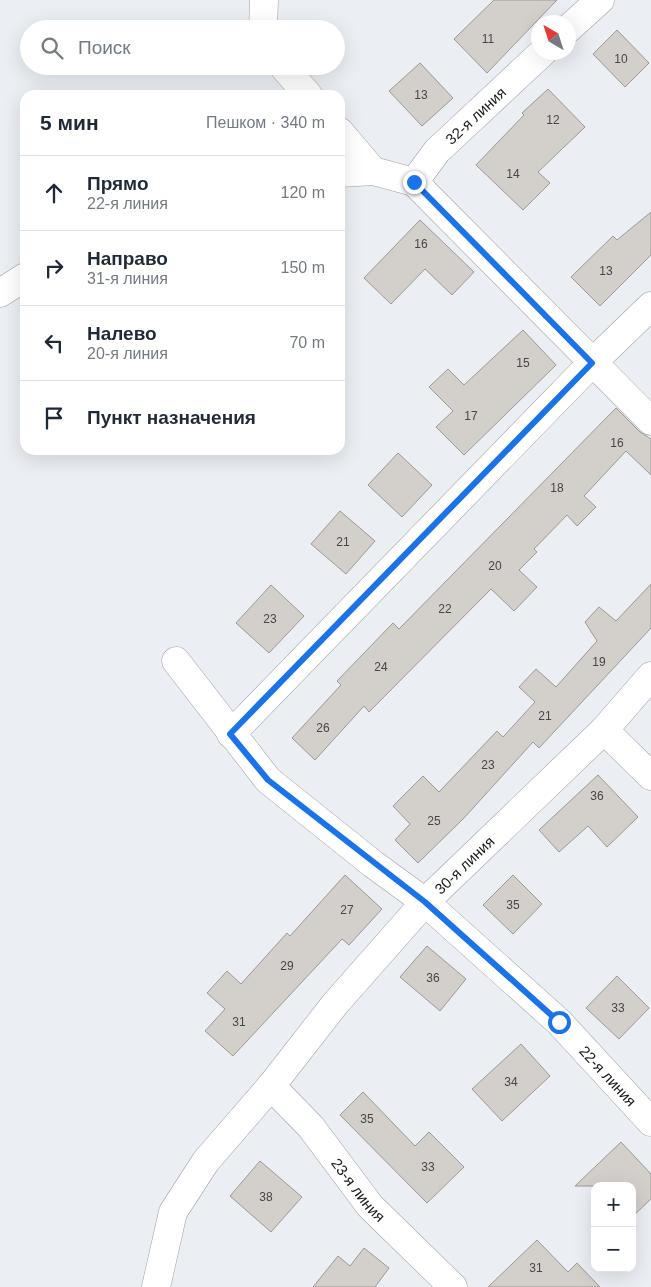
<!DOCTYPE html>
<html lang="ru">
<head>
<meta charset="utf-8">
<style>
  :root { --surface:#fff; --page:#f6f6f7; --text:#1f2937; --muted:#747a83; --line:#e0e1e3 }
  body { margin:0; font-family:Arial,sans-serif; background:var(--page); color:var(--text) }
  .controls { position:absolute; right:15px; bottom:15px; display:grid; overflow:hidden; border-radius:10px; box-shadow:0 5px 20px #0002 }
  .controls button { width:45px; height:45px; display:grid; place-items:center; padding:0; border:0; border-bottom:1px solid var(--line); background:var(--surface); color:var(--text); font:25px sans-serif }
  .compass { position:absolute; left:531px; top:15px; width:45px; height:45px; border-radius:50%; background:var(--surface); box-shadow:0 5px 20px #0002; rotate:321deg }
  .stop { position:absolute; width:15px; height:15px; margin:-11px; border:4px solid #1a73e8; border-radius:50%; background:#fff }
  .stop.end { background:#1a73e8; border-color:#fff; box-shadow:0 1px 5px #0008 }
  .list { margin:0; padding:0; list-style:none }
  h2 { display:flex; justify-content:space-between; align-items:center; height:65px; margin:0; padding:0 20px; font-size:21px }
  h2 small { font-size:16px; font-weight:400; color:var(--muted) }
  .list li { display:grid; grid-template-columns:32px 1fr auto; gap:15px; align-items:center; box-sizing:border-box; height:75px; padding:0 20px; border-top:1px solid var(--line) }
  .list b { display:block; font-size:19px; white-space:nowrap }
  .list p { margin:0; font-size:16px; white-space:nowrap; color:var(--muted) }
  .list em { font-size:16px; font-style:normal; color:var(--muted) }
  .icon { flex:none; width:28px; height:28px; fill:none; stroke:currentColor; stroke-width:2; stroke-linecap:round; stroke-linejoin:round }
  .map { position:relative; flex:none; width:651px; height:1287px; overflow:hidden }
  .search { position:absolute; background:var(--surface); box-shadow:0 5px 20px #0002; left:20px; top:20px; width:325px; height:55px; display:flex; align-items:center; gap:12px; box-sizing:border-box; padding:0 18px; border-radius:28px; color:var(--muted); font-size:19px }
  .panel { position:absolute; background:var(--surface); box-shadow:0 5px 20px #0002; left:20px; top:90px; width:325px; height:365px; border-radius:15px }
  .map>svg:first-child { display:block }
  .building { fill:#d3cfcb; stroke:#9d9895 }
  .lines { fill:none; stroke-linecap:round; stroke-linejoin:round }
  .minor-casing { stroke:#9da0a4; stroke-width:29 }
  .minor { stroke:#fff; stroke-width:28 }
  .route { stroke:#1a73e8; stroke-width:6 }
  .labels { text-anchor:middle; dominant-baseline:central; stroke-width:5; stroke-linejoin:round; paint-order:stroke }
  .number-label { font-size:12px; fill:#464646 }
  .street-label { font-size:15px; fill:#17181a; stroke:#ebeef3 }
</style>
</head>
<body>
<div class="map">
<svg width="651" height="1287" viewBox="0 0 651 1287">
  <rect width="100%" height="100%" fill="#ebeef3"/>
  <g class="building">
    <path d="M 494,0 L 557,0 L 487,73 L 454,39 Z"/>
    <path d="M 617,30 L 649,63 L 625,87 L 593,54 Z"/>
    <path d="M 420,63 L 453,98 L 422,126 L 389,91 Z"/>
    <path d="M 548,89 L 585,127 L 538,172 L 550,183 L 523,210 L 476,165 L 524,115 L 522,113 Z"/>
    <path d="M 651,212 L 651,255 L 600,306 L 571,277 L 613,236 L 617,240 Z"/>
    <path d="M 420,220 L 474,272 L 452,295 L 425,269 L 391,304 L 364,278 Z"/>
    <path d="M 523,330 L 556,365 L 464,455 L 436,427 L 453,411 L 429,387 L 448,369 L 464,385 Z"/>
    <path d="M 616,408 L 640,432 L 651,439 L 651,475 L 626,451 L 584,496 L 596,507 L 577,526 L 567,515 L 534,549 L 537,552 L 519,570 L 537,587 L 514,611 L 491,589 L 369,712 L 364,706 L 315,760 L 292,738 L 341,685 L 337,681 L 393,623 L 399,629 Z"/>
    <path d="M 398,453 L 432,485 L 402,517 L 368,485 Z"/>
    <path d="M 340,511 L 375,541 L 346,574 L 311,544 Z"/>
    <path d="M 651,584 L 651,628 L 539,748 L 533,742 L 464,818 L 418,863 L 395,840 L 410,824 L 393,806 L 423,776 L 439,792 L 497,731 L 503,737 L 535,702 L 519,687 L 536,669 L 556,687 L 597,641 L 585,622 L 599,607 L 616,621 Z"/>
    <path d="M 271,585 L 304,616 L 269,653 L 236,623 Z"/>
    <path d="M 598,775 L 638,817 L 607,847 L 588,826 L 559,852 L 539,830 Z"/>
    <path d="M 345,875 L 382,909 L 349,945 L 342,939 L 233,1056 L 205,1031 L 225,1009 L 207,993 L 227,971 L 241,984 L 287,933 L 290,936 Z"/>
    <path d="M 513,875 L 542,904 L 513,934 L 483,905 Z"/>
    <path d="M 427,946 L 466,979 L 440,1011 L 400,977 Z"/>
    <path d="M 617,976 L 649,1008 L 619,1039 L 586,1008 Z"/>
    <path d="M 521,1044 L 550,1076 L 502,1121 L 472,1089 Z"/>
    <path d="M 363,1092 L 415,1146 L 429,1132 L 464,1167 L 427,1203 L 340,1115 Z"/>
    <path d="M 621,1142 L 651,1174 L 651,1199 L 632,1217 L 632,1186 L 575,1186 Z"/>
    <path d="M 260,1161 L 302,1197 L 271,1232 L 230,1196 Z"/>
    <path d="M 537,1240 L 568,1272 L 577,1263 L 600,1287 L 488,1287 Z"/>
    <path d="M 364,1248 L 389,1268 L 375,1287 L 313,1287 L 338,1256 L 350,1266 Z"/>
  </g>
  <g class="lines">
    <defs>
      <g id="minor">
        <path d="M 263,29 L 264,0"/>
        <path d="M 568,29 L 600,0"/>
        <path d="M 283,66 L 308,95"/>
        <path d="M 340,132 L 373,171 L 414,182 L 651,421"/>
        <path d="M 340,173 L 373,171"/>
        <path id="s1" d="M 414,182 L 437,151 L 543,52"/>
        <path d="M 0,293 L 25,277"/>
        <path id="s2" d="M 176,661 L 268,780 L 373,864 L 425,902 L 559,1022 L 651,1122"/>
        <path d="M 604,730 L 651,776"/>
        <path d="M 231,734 L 592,363 L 651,306"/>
        <path id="s3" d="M 271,1086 L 311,1127 L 370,1206 L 453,1287"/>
        <path id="s4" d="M 156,1287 L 173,1212 L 206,1161 L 271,1086 L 335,1004 L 425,902 L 604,730 L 651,676"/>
      </g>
    </defs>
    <use href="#minor" class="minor-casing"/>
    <use href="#minor" class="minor"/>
  </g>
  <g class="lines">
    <path class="route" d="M 414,182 L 592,363 L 230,734 L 268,780 L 425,902 L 559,1022"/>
  </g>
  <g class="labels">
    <g class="number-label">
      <text x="488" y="39">11</text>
      <text x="621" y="59">10</text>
      <text x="421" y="95">13</text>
      <text x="553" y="120">12</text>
      <text x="513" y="174">14</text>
      <text x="421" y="244">16</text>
      <text x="606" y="271">13</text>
      <text x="523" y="363">15</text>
      <text x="471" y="416">17</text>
      <text x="617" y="443">16</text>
      <text x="557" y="488">18</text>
      <text x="343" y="542">21</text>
      <text x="495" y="566">20</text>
      <text x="445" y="609">22</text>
      <text x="270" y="619">23</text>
      <text x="599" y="662">19</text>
      <text x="381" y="667">24</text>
      <text x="545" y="716">21</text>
      <text x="323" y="728">26</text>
      <text x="488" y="765">23</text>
      <text x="597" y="796">36</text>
      <text x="434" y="821">25</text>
      <text x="513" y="905">35</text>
      <text x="347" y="910">27</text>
      <text x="287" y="966">29</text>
      <text x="433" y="978">36</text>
      <text x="618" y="1008">33</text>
      <text x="239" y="1022">31</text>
      <text x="511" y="1082">34</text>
      <text x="367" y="1119">35</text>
      <text x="428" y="1167">33</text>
      <text x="266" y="1197">38</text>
      <text x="536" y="1268">31</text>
    </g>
    <g class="street-label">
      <text stroke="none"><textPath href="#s1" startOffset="91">32-я линия</textPath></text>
      <text stroke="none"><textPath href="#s4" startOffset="531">30-я линия</textPath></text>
      <text stroke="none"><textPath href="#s2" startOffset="602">22-я линия</textPath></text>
      <text stroke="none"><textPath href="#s3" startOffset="136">23-я линия</textPath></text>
    </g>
  </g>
</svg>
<div class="controls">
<button>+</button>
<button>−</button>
</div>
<svg class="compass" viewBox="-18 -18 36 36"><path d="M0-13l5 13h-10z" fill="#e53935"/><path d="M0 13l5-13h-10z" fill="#747a83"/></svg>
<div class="stop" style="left:559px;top:1022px"></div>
<div class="stop end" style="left:414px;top:182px"></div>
<div class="search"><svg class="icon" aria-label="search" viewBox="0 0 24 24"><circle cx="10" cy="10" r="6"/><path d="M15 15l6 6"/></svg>Поиск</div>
<section class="panel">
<h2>5 мин<small>Пешком · 340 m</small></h2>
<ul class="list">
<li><svg class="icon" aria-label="ahead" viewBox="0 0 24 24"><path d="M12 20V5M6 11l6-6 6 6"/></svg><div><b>Прямо</b><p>22-я линия</p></div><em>120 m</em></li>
<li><svg class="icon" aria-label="right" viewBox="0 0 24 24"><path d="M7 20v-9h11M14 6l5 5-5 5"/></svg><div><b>Направо</b><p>31-я линия</p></div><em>150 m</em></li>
<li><svg class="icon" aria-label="left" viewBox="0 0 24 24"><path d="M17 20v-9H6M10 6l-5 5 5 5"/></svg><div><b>Налево</b><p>20-я линия</p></div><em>70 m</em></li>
<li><svg class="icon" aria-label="arrive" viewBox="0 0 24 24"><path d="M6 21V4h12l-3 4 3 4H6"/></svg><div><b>Пункт назначения</b></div></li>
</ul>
</section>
</div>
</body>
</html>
